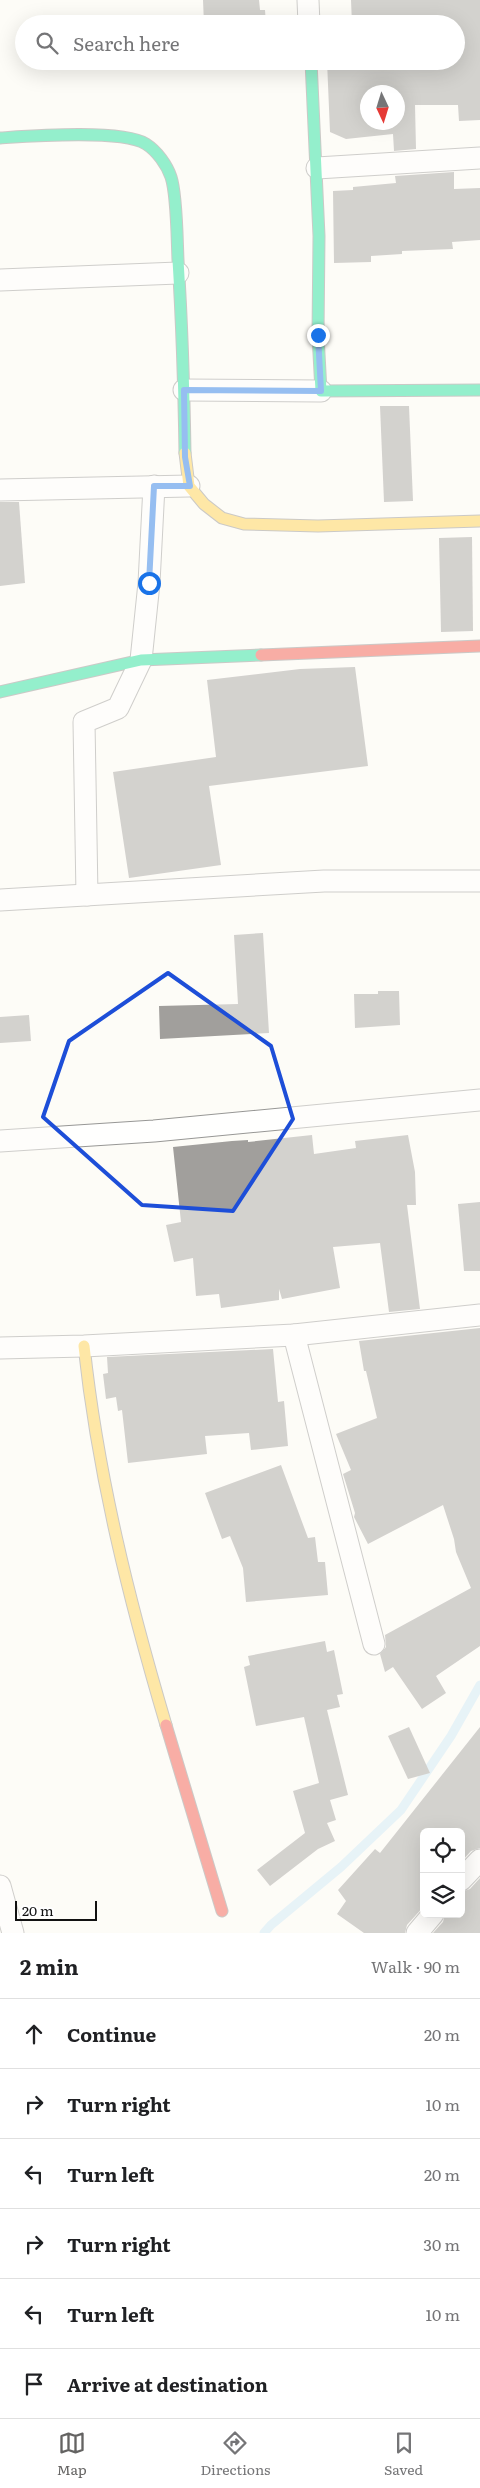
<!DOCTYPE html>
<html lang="en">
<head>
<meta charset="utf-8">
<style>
  :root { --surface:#fff; --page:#f6f6f6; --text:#202124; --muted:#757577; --line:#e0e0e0; --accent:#646362 }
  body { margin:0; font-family:Literata,serif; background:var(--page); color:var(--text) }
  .controls { position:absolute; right:15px; bottom:15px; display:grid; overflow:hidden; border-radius:8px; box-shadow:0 5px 20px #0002 }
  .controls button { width:45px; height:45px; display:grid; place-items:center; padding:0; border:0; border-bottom:1px solid var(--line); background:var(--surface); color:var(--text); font:25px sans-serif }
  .compass { position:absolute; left:360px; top:85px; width:45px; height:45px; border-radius:50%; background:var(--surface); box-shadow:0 5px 20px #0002; rotate:176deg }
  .scale { position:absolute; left:15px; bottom:12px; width:82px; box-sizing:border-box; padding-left:5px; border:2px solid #111; border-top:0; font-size:14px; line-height:18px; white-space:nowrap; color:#111; -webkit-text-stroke:4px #fff; paint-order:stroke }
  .stop { position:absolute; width:15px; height:15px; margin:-11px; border:4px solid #1a73e8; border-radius:50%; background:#fff }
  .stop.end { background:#1a73e8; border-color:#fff; box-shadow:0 1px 5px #0008 }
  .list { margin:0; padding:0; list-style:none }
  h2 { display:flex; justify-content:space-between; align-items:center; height:65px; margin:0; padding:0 20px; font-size:21px }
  h2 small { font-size:16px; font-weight:400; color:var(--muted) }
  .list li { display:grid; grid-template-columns:32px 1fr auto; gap:15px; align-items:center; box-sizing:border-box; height:70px; padding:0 20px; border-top:1px solid var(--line) }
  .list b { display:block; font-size:19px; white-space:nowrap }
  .list em { font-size:16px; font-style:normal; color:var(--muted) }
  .icon { flex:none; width:28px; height:28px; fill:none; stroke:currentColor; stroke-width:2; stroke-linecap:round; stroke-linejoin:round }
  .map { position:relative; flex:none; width:480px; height:1933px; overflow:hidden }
  .search { position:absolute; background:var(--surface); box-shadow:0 5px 20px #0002; left:15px; right:15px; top:15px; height:55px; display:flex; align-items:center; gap:12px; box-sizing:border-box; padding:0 18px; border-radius:28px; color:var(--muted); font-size:19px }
  .sheet { height:485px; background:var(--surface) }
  nav { display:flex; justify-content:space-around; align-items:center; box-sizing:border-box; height:70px; border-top:1px solid var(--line); background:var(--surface); font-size:14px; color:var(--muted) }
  nav a { display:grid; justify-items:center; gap:2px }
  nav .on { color:var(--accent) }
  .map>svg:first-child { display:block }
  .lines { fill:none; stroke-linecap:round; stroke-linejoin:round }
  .stream { stroke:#cde8f7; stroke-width:9 }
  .building { fill:#a19f9c; fill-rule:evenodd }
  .street-casing { stroke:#979795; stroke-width:23 }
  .fast-casing { stroke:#8e8d8b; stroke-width:13 }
  .slow-casing { stroke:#8e8d8b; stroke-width:13 }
  .jam-casing { stroke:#8e8d8b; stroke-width:13 }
  .street { stroke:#fffffe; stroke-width:21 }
  .fast { stroke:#16e098; stroke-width:11 }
  .slow { stroke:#ffcf43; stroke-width:11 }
  .jam { stroke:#f24e42; stroke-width:11 }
  .route { stroke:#1a73e8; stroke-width:6 }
  .marked { fill:none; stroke:#1d4ed8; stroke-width:4; stroke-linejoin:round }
</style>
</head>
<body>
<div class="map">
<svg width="480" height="1933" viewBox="0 0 480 1933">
  <rect width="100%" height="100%" fill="#fdfcf7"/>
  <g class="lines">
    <path class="stream" d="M 264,1933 L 271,1925 L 341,1867 L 401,1810 L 451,1736 L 480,1685"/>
  </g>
  <g class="building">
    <path d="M 203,0 L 259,0 L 260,10 L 265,10 L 266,24 L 204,24 Z"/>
    <path d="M 351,0 L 480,0 L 480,120 L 459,121 L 458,105 L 415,105 L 416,149 L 394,151 L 393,134 L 346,139 L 330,132 L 327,61 L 456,61 L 456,24 L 352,24 ZM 368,92 L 398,92 L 398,122 L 368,122 Z"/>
    <path d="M 454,172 L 454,189 L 480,188 L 480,240 L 452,242 L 453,249 L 402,251 L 402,254 L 371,256 L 371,262 L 334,263 L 333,191 L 353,190 L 353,187 L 396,183 L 395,176 Z"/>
    <path d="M 380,406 L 409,406 L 413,501 L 384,502 Z"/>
    <path d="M 0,502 L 19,502 L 25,583 L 0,586 Z"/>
    <path d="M 472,537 L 473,631 L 441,632 L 439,538 Z"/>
    <path d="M 355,667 L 368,766 L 209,786 L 221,865 L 129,878 L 113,772 L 216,757 L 207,680 L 300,669 Z"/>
    <path d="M 263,933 L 269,1033 L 160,1039 L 159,1006 L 238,1004 L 234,935 Z"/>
    <path d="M 378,991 L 399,991 L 400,1025 L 355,1028 L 354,994 L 378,994 Z"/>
    <path d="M 29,1015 L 31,1041 L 0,1043 L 0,1017 Z"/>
    <path d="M 312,1135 L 314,1154 L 356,1148 L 355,1141 L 408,1135 L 415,1172 L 416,1205 L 407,1205 L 420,1309 L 389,1312 L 380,1243 L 333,1247 L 340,1288 L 282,1299 L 279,1289 L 279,1300 L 221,1308 L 219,1294 L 196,1296 L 193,1258 L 174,1262 L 166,1225 L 181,1222 L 173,1147 L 232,1141 L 248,1140 L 248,1142 Z"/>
    <path d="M 480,1202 L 480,1271 L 464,1271 L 458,1204 Z"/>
    <path d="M 480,1328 L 480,1646 L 436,1676 L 446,1693 L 422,1709 L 393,1667 L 385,1672 L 380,1654 L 386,1647 L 385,1635 L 471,1588 L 456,1552 L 454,1539 L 443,1505 L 368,1544 L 354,1517 L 355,1513 L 343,1474 L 351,1470 L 336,1434 L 377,1418 L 366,1371 L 364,1371 L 359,1341 Z"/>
    <path d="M 273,1349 L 278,1402 L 284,1401 L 288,1446 L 251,1450 L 249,1433 L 205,1436 L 207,1454 L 128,1463 L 122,1410 L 118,1411 L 116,1397 L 106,1399 L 103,1374 L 108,1373 L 107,1357 Z"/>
    <path d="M 281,1465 L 308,1538 L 315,1537 L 318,1562 L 325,1562 L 328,1595 L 246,1602 L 243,1568 L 230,1536 L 222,1539 L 205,1493 Z"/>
    <path d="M 325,1641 L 327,1652 L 334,1650 L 343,1694 L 337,1695 L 340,1707 L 327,1710 L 348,1795 L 330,1800 L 336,1820 L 327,1823 L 335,1841 L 318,1849 L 270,1886 L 257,1870 L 305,1833 L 293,1791 L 319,1783 L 304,1717 L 256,1726 L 244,1667 L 250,1665 L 248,1656 Z"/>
    <path d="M 409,1727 L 430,1773 L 408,1779 L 388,1736 Z"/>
    <path d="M 480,1727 L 480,1848 L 471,1851 L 461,1862 L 461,1832 L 424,1832 L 424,1906 L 407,1925 L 405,1933 L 364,1933 L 337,1914 L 346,1901 L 338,1890 L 375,1849 L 380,1853 Z"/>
    <path d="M 480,1878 L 480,1933 L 433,1933 L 443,1922 L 445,1914 L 461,1914 L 461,1892 L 470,1889 Z"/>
  </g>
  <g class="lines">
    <defs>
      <g id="street">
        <path d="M 308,0 L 309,24"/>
        <path d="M 317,168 L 480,158"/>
        <path d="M 0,280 L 178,273"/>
        <path d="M 184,390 L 321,391"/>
        <path d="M 0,490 L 189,486"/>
        <path d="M 87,895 L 84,722 L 118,708 L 141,660 L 149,583 L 154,486"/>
        <path d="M 0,900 L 324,881 L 480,881"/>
        <path d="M 0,1141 L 154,1131 L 480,1100"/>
        <path d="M 294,1335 L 374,1644"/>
        <path d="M 0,1348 L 84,1346 L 294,1335 L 480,1315"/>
        <path d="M 461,1880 L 480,1860"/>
        <path d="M 0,1886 L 13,1933"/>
        <path d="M 417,1933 L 433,1914"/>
      </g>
      <g id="fast">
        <path d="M 311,61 L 319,236 L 318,335 L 321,391 L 480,390"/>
        <path d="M 0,138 C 31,136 122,129 146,144 C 157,151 167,165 171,177 C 177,195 177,239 178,260 C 182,324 184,388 185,453"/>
        <path d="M 0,692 L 141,660 L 261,655"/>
      </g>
      <g id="slow">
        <path d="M 185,453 L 189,486 L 204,504 L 222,518 L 244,524 L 318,526 L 480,521"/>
        <path d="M 84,1346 C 98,1476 129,1600 166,1725"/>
      </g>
      <g id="jam">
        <path d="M 261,655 L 480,646"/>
        <path d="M 166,1725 L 222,1911"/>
      </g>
    </defs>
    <use href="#street" class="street-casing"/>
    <use href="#fast" class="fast-casing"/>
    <use href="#slow" class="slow-casing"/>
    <use href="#jam" class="jam-casing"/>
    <use href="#street" class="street"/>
    <use href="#fast" class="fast"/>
    <use href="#slow" class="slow"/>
    <use href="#jam" class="jam"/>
  </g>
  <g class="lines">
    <path class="route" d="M 149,583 L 154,486 L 190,486 L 185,457 L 184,390 L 321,391 L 318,335"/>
  </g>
  <path d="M0 0H480V1933H0ZM 168,973 L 271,1046 L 293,1119 L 233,1211 L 142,1205 L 43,1117 L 69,1041 Z" fill="#fdfcf7" fill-opacity=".55" fill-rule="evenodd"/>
  <path class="marked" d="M 168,973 L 271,1046 L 293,1119 L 233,1211 L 142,1205 L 43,1117 L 69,1041 Z"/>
</svg>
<div class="controls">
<button><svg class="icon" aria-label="locate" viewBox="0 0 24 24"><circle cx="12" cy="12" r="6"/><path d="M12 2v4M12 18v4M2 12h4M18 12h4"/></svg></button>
<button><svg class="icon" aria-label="layers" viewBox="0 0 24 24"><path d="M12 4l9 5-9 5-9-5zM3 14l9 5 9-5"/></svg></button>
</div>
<svg class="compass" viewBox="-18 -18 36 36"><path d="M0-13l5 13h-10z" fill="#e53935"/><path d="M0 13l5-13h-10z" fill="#757577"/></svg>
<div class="scale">20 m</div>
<div class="stop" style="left:149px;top:583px"></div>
<div class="stop end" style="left:318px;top:335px"></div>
<div class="search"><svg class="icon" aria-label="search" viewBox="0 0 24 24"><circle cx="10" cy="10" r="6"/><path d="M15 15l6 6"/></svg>Search here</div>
</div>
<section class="sheet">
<h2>2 min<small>Walk · 90 m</small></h2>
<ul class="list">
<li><svg class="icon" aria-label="ahead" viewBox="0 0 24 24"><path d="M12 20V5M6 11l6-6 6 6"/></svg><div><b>Continue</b></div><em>20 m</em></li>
<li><svg class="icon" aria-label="right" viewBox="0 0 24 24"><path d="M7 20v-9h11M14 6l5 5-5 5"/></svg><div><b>Turn right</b></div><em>10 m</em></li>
<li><svg class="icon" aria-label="left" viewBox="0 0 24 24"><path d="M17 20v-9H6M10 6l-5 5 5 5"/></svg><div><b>Turn left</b></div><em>20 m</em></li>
<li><svg class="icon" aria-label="right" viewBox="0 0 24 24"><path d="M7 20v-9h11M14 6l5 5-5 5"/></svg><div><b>Turn right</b></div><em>30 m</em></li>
<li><svg class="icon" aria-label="left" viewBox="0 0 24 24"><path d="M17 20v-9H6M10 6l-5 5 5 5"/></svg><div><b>Turn left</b></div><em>10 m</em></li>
<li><svg class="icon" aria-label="arrive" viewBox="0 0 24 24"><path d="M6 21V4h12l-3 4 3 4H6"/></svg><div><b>Arrive at destination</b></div></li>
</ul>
</section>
<nav>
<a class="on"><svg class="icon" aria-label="map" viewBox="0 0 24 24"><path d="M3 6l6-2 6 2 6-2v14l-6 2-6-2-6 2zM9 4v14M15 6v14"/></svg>Map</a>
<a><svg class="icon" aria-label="directions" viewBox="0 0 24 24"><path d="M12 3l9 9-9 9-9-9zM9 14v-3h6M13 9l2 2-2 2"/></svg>Directions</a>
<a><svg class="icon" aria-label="saved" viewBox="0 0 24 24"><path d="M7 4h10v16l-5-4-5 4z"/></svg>Saved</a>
</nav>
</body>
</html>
